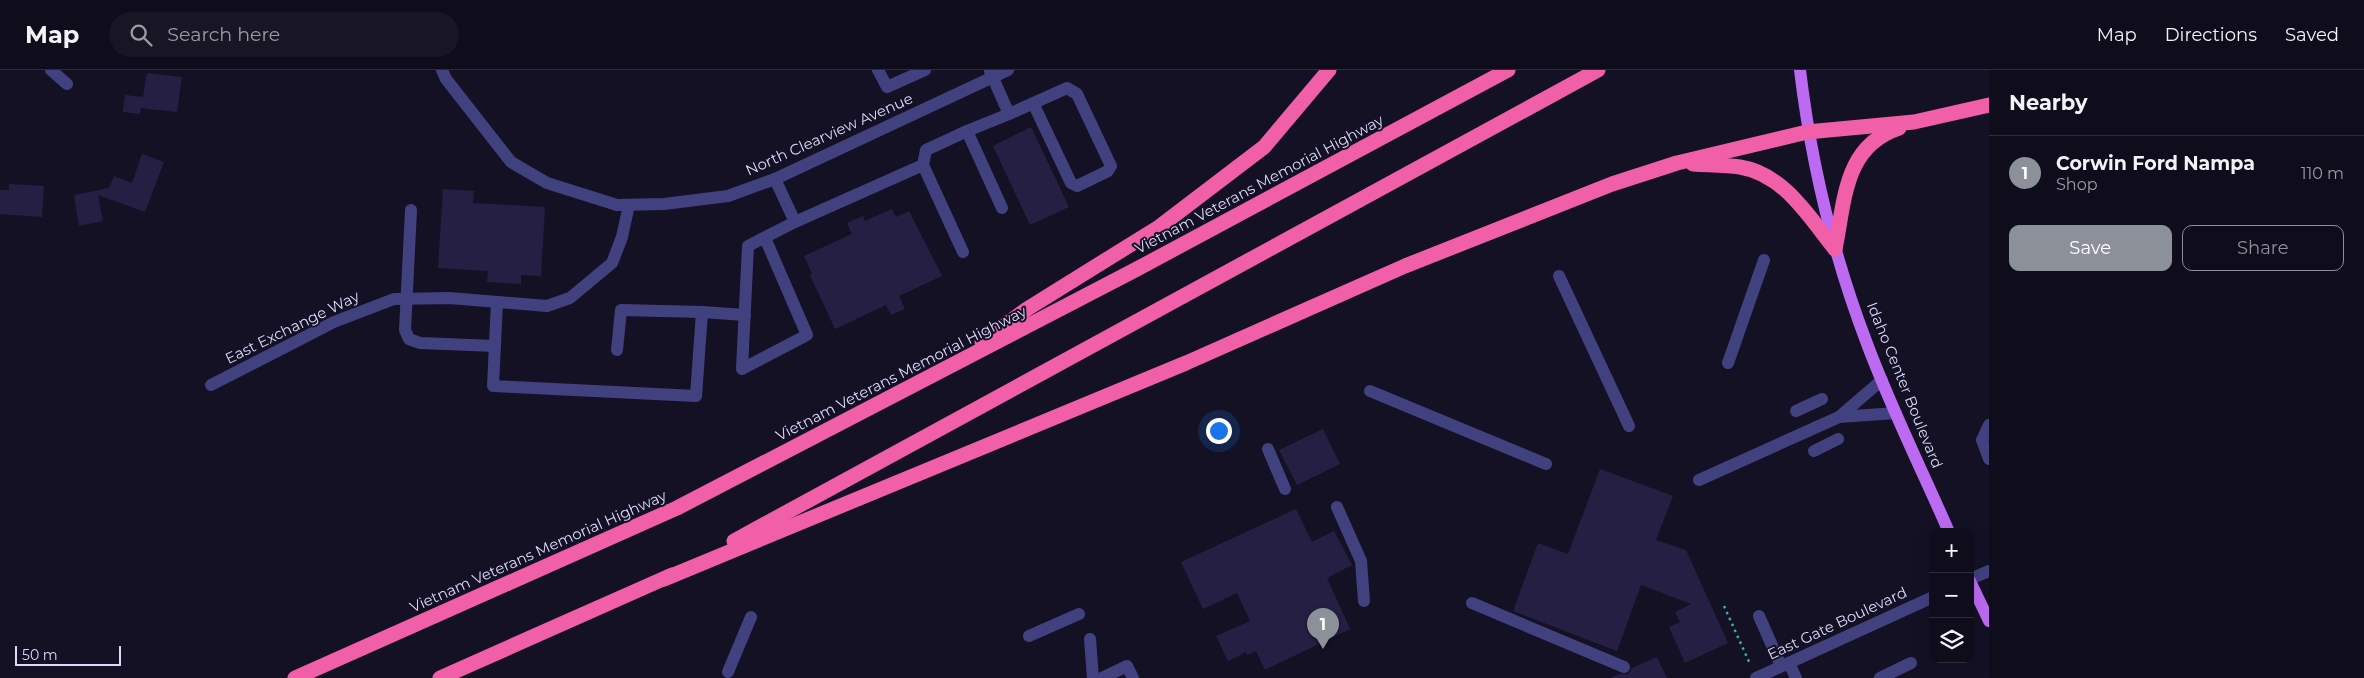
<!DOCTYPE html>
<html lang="en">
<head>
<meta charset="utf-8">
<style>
  :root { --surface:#0f0d1c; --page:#181625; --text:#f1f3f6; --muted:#9b9ca3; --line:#2f2d3b; --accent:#8c9099 }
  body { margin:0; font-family:Montserrat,sans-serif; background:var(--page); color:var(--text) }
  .controls { position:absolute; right:15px; bottom:15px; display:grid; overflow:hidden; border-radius:10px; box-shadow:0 5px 20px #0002 }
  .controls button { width:45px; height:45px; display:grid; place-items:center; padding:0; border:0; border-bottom:1px solid var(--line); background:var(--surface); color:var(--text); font:25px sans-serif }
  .scale { position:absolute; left:15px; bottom:12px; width:106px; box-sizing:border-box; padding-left:5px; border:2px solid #dcd9fc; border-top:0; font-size:14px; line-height:18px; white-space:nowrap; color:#dcd9fc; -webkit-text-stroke:4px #141125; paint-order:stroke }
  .you { position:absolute; left:1218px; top:360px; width:18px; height:18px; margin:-12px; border:4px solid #fff; border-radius:50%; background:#1a73e8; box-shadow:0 0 0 8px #1a73e833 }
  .badge { display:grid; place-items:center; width:32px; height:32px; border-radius:50%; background:var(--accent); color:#fff; font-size:16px; font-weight:700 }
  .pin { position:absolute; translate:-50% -41px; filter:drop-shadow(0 1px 2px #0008) }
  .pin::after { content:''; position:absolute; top:26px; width:18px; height:15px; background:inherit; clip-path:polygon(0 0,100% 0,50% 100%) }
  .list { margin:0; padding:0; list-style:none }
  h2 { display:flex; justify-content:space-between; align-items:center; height:65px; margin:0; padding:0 20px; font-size:21px }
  h2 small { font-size:16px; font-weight:400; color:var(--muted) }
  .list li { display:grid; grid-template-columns:32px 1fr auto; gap:15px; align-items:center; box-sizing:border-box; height:75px; padding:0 20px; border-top:1px solid var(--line) }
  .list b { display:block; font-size:19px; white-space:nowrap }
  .list p { margin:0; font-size:16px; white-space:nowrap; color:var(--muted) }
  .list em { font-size:16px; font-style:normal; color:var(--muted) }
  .actions { display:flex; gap:10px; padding:15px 20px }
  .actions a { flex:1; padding:11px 0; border:1px solid var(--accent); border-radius:10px; text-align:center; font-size:18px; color:var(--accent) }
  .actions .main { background:var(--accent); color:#fff }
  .icon { flex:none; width:28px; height:28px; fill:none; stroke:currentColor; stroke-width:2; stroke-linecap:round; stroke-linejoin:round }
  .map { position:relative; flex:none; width:1989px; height:608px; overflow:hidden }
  header { display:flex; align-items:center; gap:30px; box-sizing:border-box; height:70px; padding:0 25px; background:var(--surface); border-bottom:1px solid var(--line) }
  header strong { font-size:24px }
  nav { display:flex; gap:28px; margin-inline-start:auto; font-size:18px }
  .search { width:350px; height:45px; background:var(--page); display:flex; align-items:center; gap:12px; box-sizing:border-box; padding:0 18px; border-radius:28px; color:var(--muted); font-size:19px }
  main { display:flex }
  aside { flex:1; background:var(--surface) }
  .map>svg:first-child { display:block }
  .building { fill:#261f44 }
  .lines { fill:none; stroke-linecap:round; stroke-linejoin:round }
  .path { stroke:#3baea4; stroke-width:2.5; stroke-dasharray:2.5 4; stroke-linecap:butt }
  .minor { stroke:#424180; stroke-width:12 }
  .major { stroke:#bc6af1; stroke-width:12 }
  .highway { stroke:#f05fa8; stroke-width:15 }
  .labels { text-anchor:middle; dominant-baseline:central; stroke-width:4; stroke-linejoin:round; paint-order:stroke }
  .street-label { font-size:15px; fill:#dcd9fc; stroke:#141125 }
</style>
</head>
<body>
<header>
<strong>Map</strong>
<div class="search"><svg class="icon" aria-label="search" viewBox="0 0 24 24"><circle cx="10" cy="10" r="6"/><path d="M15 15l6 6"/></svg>Search here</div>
<nav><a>Map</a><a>Directions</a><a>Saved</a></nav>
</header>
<main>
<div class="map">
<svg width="1989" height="608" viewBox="0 0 1989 608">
  <rect width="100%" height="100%" fill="#141125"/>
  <g class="building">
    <path d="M 147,3 L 182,7 L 177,42 L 141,38 L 140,44 L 123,42 L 125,25 L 143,27 Z"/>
    <path d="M 1031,57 L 1069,137 L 1030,155 L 993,76 Z"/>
    <path d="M 142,84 L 164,92 L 145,142 L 98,125 L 103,151 L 79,156 L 74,125 L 109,118 L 114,106 L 132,113 Z"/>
    <path d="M 9,114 L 44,116 L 42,147 L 0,144 L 0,120 L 9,120 Z"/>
    <path d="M 443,119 L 474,121 L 473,133 L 545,137 L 541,206 L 521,205 L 521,214 L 487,212 L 488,201 L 438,198 Z"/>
    <path d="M 892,139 L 896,147 L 909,141 L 942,206 L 899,226 L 905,239 L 891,245 L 886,235 L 835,259 L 810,205 L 812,204 L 804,186 L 852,164 L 847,153 L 863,146 L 865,151 Z"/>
    <path d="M 1323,359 L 1340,394 L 1297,415 L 1279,380 Z"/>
    <path d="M 1600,399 L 1673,426 L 1656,470 L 1686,480 L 1728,573 L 1685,593 L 1669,557 L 1680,552 L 1675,542 L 1691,534 L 1641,515 L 1617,581 L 1513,541 L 1538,473 L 1568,484 Z"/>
    <path d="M 1296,439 L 1312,472 L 1334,461 L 1352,495 L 1327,508 L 1350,559 L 1265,600 L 1256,581 L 1247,585 L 1246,582 L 1228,591 L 1216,566 L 1250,551 L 1237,523 L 1203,539 L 1181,492 Z"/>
    <path d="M 1657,587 L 1667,608 L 1610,608 L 1619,604 L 1628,604 L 1632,598 Z"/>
  </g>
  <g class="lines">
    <path class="path" d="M 1724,536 L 1750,594"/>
    <g class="minor">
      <path d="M 51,0 L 67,14"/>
      <path d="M 442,0 L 446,9 L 511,92 L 547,113 L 617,135 L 664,134 L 728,126 L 775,109 L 1008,0"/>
      <path d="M 878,0 L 887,17 L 925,0"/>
      <path d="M 990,1 L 1009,44 L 967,61 L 1002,138"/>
      <path d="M 1009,44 L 1067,18 L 1077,24 L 1111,96 L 1108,101 L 1077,116 L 1071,113 L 1033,33"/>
      <path d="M 923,95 L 926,80 L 967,61"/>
      <path d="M 411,140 L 405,260 L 409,269 L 420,273 L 495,276"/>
      <path d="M 795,152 L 923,95 L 963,182"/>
      <path d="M 765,168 L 807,265 L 742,299 L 748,176 L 795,152 L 775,109"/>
      <path d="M 1559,206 L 1629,356"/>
      <path d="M 497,232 L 493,316 L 696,326 L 702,242 L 621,240 L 617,280"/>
      <path d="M 702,242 L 745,245"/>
      <path d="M 1728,293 L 1764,190"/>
      <path d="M 211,315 L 334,252 L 394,229 L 449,228 L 547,236 L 570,228 L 612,193 L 622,167 L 629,135"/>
      <path d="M 1370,321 L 1546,394"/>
      <path d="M 1796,341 L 1822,329"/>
      <path d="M 1839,347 L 1896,343"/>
      <path d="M 1989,355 L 1982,370 L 1989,389"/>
      <path d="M 1268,379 L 1285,419"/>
      <path d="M 1814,381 L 1838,369"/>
      <path d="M 1699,410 L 1839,347 L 1882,310"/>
      <path d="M 1337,437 L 1361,491 L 1364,531"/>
      <path d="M 1970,509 L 1989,501"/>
      <path d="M 1472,533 L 1624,597"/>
      <path d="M 1759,546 L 1781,596"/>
      <path d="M 1029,566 L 1079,544"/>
      <path d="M 1090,569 L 1093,608"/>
      <path d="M 1789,593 L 1796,608"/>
      <path d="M 728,602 L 751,547"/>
      <path d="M 1102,608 L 1127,596 L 1133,608"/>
      <path d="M 1756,608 L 1933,527"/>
      <path d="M 1880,608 L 1911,593"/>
    </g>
    <g class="major">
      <path d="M 1800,0 C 1811,92 1833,184 1866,271 C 1890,336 1921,398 1949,462"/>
      <path d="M 1970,511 L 1989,551"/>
    </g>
    <g class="highway">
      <path d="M 1693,94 C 1708,95 1724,95 1740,97 C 1784,104 1809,147 1835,179"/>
      <path d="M 1835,179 C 1845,130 1844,76 1899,58"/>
      <path d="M 982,272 L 1027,239 L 1159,157 L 1264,77 L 1329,0"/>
      <path d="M 734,471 L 1598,0"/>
      <path d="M 664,509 L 1186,293 L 1405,196 L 1612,114 L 1677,93 L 1807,62 L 1914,52 L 1989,35"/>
      <path d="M 295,608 L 677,438 L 1135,200 L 1508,0"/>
      <path d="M 440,608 L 672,505"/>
    </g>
  </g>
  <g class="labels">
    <g class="street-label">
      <text transform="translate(829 64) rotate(-24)">North Clearview Avenue</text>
      <text transform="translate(1259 114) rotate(-28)">Vietnam Veterans Memorial Highway</text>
      <text transform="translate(292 257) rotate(-26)">East Exchange Way</text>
      <text transform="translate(901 303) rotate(-27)">Vietnam Veterans Memorial Highway</text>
      <text transform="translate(1905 315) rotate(68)">Idaho Center Boulevard</text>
      <text transform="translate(538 481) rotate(-24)">Vietnam Veterans Memorial Highway</text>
      <text transform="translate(1837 553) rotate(-25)">East Gate Boulevard</text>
    </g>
  </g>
</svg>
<div class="controls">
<button>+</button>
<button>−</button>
<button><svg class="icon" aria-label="layers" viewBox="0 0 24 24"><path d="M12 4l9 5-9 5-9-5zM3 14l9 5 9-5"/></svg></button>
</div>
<div class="scale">50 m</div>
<div class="you"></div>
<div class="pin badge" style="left:1323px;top:579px">1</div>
</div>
<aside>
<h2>Nearby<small></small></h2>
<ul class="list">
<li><span class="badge">1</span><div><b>Corwin Ford Nampa</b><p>Shop</p></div><em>110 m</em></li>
</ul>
<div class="actions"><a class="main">Save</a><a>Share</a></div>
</aside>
</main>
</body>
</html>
